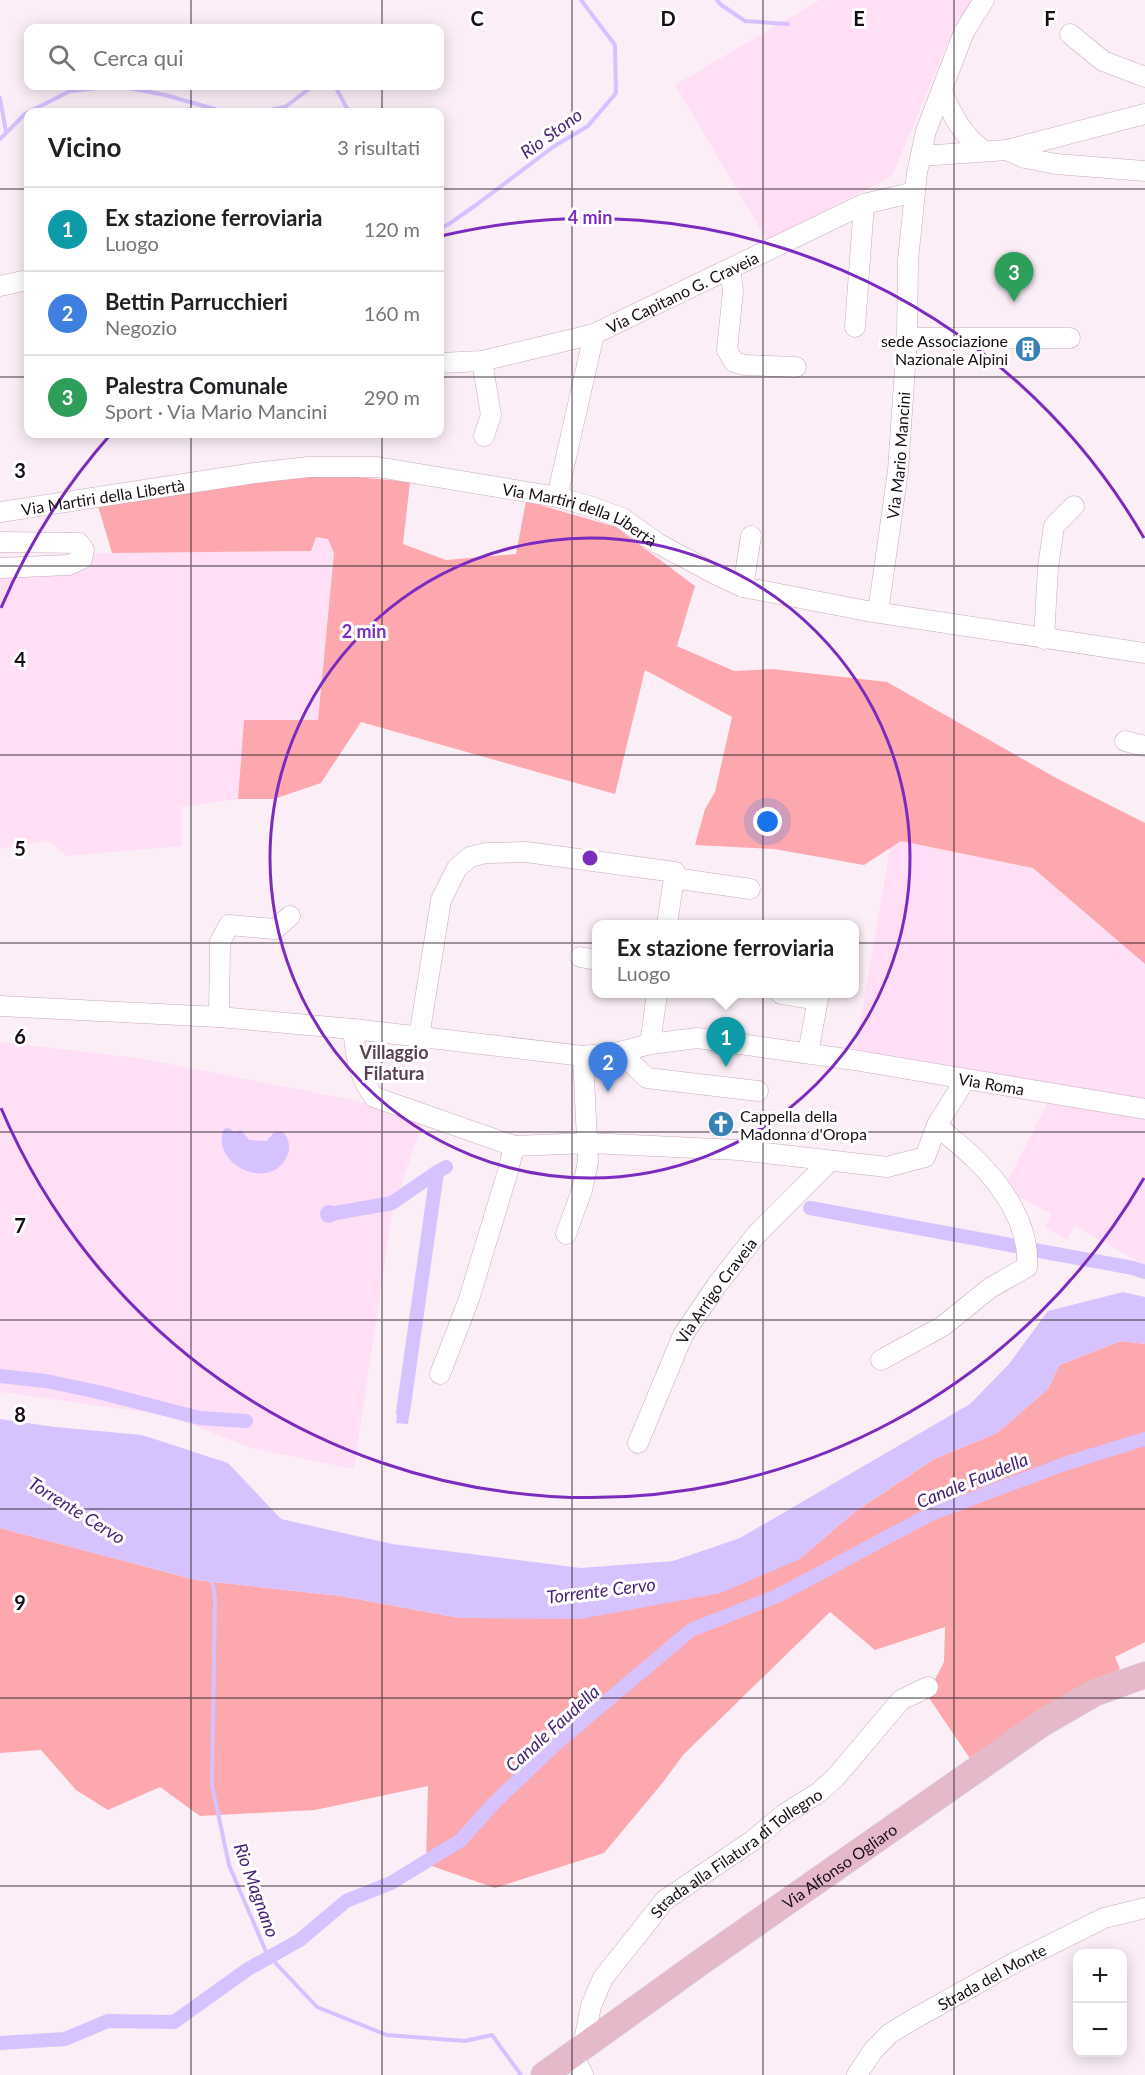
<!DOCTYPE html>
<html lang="it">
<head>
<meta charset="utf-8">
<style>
  :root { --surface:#fff; --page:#f6f6f6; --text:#202124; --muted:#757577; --line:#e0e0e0; --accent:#0f766e }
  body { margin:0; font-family:Lato,sans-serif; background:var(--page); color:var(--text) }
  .controls { position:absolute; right:18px; bottom:18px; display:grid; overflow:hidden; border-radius:12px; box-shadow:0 3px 15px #0003 }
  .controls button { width:54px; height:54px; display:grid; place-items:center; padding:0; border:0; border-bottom:2px solid var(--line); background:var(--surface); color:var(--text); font:30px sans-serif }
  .you { position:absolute; left:768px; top:822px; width:21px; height:21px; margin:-15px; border:4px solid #fff; border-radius:50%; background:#1a73e8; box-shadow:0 0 0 9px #1a73e833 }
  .badge { display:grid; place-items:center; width:39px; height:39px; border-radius:50%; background:var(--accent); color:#fff; font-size:20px; font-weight:700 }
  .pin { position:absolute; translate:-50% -50px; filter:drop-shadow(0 2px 3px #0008) }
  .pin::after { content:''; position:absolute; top:32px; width:21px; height:18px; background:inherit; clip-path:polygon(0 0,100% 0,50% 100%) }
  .popup { position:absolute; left:592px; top:920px; width:267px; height:78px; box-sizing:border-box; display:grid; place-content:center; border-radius:12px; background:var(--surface); filter:drop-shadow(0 2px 4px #0005); font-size:20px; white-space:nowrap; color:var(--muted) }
  .popup b { font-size:22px; color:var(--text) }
  .popup::after { content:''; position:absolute; left:50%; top:100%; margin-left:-12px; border:12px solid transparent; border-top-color:var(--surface) }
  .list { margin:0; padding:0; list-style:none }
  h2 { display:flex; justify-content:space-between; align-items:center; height:78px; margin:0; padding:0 24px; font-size:26px }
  h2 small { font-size:20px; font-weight:400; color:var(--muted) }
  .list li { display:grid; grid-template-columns:39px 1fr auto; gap:18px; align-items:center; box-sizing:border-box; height:84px; padding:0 24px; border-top:2px solid var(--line) }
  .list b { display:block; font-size:22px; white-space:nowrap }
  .list p { margin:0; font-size:20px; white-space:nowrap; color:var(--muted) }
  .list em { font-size:20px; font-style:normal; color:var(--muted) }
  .icon { flex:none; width:33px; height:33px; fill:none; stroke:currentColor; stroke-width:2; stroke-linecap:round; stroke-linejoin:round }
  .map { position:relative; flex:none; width:1145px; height:2075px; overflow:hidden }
  .search { position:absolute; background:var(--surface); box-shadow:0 3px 15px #0003; left:24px; top:24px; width:420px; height:66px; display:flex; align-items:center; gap:15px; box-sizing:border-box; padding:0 21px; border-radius:12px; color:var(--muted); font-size:22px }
  .panel { position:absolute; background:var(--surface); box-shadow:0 3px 15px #0003; left:24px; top:108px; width:420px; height:330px; border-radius:12px }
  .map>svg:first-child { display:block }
  .built { fill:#fedff5 }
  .green { fill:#fda7ae }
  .water { fill:#d6c2ff }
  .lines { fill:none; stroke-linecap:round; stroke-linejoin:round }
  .stream { stroke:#d6c2ff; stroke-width:4 }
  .canal { stroke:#d6c2ff; stroke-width:14 }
  .minor-casing { stroke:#c8aabf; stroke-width:21 }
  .major-casing { stroke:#d1cfd0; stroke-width:27 }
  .minor { stroke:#fff; stroke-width:20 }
  .major { stroke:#e6b9ca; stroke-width:26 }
  .grid { fill:none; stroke:#180e16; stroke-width:1.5; stroke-opacity:0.55 }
  .ring { fill:none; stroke:#7b2cbf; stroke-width:3 }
  .labels { text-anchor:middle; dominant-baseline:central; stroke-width:6; stroke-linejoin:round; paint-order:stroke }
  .street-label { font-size:16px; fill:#180e16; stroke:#fff }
  .poi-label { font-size:16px; fill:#180e16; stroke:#fff; text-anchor:end }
  .water-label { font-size:18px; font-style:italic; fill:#482277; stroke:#fff }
  .neighbourhood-label { font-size:18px; font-weight:bold; fill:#5b4154; stroke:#fff }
  .grid-label { font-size:20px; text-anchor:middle; font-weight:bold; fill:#180e16; stroke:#fff; stroke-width:6; stroke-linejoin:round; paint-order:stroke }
  .centre { fill:#7b2cbf; stroke:#fff; stroke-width:3 }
  .ring-label { font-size:18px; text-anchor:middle; font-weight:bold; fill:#7b2cbf; stroke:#fff; stroke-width:6; stroke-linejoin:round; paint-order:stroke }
</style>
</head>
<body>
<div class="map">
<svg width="1145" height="2075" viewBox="0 0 1145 2075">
  <rect width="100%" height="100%" fill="#fbeef7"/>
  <g class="built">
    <path d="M 820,0 L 977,0 L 949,39 L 892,176 L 767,240 L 675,85 Z"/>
    <path d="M 316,536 L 328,539 L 334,553 L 318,721 L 244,720 L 238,799 L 182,807 L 182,846 L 66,856 L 48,840 L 0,849 L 0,557 L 112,553 L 311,551 Z"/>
    <path d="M 901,841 L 1034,868 L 1145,964 L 1145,1265 L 1074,1226 L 1067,1239 L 1045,1228 L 1051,1214 L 1004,1188 L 1049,1100 L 854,1060 L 890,847 Z"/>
    <path d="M 0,1042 L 138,1058 L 373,1104 L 423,1121 L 392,1213 L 354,1469 L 252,1448 L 166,1415 L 0,1392 Z"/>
  </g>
  <g class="green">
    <path d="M 314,473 L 410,482 L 403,544 L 446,560 L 516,554 L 526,501 L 616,527 L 695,586 L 677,646 L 734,671 L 772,669 L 887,682 L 1058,779 L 1145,823 L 1145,964 L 1033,868 L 901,841 L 864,865 L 774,849 L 695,845 L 705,809 L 715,792 L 732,717 L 645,670 L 615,794 L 361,722 L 321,783 L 274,799 L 238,799 L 244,720 L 318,720 L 334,553 L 328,539 L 316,537 L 311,551 L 112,553 L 98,506 Z"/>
    <path d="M 1121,1341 L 1145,1344 L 1145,1642 L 1115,1657 L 1120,1669 L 1082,1689 L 971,1760 L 927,1695 L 944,1662 L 945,1627 L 875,1650 L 830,1612 L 683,1755 L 664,1781 L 604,1853 L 495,1888 L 426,1864 L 428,1786 L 315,1810 L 200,1816 L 160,1787 L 108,1810 L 76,1790 L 41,1750 L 0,1753 L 0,1528 L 196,1580 L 341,1596 L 460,1618 L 798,1560 L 856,1511 L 934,1459 L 997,1433 L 1048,1389 L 1059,1365 Z"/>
  </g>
  <g class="water">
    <path d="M 229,1128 L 234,1132 L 241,1130 L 249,1140 L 267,1141 L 274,1132 L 283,1132 C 288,1137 291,1147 288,1154 C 272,1195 209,1164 224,1129 Z"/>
    <circle cx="329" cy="1214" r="9"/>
    <path d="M 1123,1292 L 1145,1297 L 1145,1344 L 1121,1341 L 1059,1365 L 1048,1389 L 997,1433 L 934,1459 L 856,1511 L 798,1560 L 721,1593 L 581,1619 L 460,1618 L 341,1596 L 196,1580 L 0,1528 L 0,1419 L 55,1427 L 142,1435 L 228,1463 L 281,1519 L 392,1544 L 581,1568 L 673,1561 L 740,1538 L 970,1404 L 1009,1364 L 1048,1311 Z"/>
    <path d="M 400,1393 L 412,1395 L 408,1424 L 396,1423 Z"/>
  </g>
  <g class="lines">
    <g class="stream">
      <path d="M 717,0 L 720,4 L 745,21 L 788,24"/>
      <path d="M 319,86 L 336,88 L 349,112"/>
      <path d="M 0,98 L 6,132"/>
      <path d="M 259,112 L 285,107 L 313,86"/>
      <path d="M 0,139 L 25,114 L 70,91 L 119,86 L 165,95 L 225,112"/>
      <path d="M 440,228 L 449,224 L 476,205 L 553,147 L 588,126 L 616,93 L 615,45 L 581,0"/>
      <path d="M 212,1578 L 215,1599 L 212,1785 L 229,1865 L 267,1954 L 317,2007 L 387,2035 L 465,2041 L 492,2035 L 521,2075"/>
    </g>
    <g class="canal">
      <path d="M 810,1208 L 1016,1246"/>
      <path d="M 330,1214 L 392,1203 L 437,1172"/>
      <path d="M 1034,1250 L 1133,1268 L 1145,1272"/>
      <path d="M 0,1376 L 46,1381 L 98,1392 L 200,1418 L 246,1421"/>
      <path d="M 403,1412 L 437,1172 L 446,1167"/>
      <path d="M 0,2043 L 65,2039 L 108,2021 L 174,2022 L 248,1969 L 300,1940 L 346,1901 L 391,1883 L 461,1840 L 494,1803 L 556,1744 L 691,1630 L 777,1596 L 931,1514 L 1067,1463 L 1145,1439"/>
    </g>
    <defs>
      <g id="minor">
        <path d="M 1070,34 L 1103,61 L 1145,77"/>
        <path d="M 942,91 C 952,115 962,135 984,151"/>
        <path d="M 1007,150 L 1145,114"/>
        <path d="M 921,156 L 1007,150 L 1025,158 L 1056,164 L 1145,171"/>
        <path d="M 730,269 L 733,291 L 727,350 L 734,362 L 745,365 L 796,367"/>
        <path d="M 0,286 L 28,280"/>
        <path d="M 855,327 L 864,204"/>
        <path d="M 907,338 L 1070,338"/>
        <path d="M 482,361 L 491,415 L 484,436"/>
        <path id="s1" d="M 440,363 L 482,361 L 594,334 L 864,204 L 915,192"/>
        <path d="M 557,497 L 594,334"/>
        <path id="s2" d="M 0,512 L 255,473 L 308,467 L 377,467 L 557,497 L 589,506 L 622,518 L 657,543 L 717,575 L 743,587 L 867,611 L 1145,653"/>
        <path d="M 0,542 L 79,543 L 84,550 L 82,559 L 69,565 L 0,568"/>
        <path d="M 743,587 L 751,536"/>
        <path id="s3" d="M 878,612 L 898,471 L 907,338 L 908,260 L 917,173 L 926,131 L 964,32 L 984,0"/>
        <path d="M 1044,639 L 1048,567 L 1054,526 L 1074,506"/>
        <path d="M 1125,741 L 1145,746"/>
        <path d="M 674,878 L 750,889"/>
        <path d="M 580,957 L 597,960"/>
        <path d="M 781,994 L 817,1000"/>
        <path id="s4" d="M 0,1006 L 219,1017 L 353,1029 L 583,1056 L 620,1052 L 650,1044 L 697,1038 L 854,1060 L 1145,1109"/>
        <path d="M 219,1017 L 220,942 L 229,925 L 275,929 L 290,916"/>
        <path d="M 353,1029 C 356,1055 358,1076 374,1097 L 514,1146 L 588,1143 L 739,1150 L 887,1167 L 925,1157 L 937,1125 L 965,1080"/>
        <path d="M 419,1037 L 441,900 L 457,868 L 470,857 L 486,853 L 526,852 L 675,872 L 667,924"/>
        <path d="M 650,1044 L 657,994"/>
        <path d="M 620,1052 L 647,1078 L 758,1091"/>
        <path d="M 808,1053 L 819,994"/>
        <path d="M 566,1234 L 582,1190 L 588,1162 L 583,1056"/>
        <path d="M 881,1360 L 943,1326 L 990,1288 L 1027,1267 C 1030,1227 1004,1187 976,1160 C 964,1148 950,1138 937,1125"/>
        <path d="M 440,1374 L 468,1302 L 508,1171 L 514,1146"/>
        <path id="s5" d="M 638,1443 L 683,1335 L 717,1285 L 756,1235 L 829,1162"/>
        <path id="s6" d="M 583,2046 L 591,2006 L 603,1978 L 665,1900 L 752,1841 L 783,1815 L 818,1793 L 835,1778 L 901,1700 L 928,1687"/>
        <path d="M 573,2054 L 583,2075"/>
        <path id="s7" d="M 857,2075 L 872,2052 L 889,2034 L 912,2020 L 1012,1964 L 1104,1918 L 1145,1908"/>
      </g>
      <g id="major">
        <path id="s8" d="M 544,2075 L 701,1962 L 1043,1723 L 1095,1693 L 1145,1675"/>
      </g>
    </defs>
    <use href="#minor" class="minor-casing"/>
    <use href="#major" class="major-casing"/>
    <use href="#minor" class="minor"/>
    <use href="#major" class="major"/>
  </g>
  <path class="grid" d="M 191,0 L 191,28M 382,0 L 382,28M 572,0 L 572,2075M 763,0 L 763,2075M 954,0 L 954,2075M 191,86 L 191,112M 382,86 L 382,112M 0,189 L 28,189M 440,189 L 1145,189M 0,377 L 28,377M 440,377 L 1145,377M 191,434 L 191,2075M 382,434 L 382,2075M 0,566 L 1145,566M 0,755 L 1145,755M 0,943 L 1145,943M 0,1132 L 1145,1132M 0,1320 L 1145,1320M 0,1509 L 1145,1509M 0,1698 L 1145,1698M 0,1886 L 1145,1886"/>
  <g class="ring">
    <circle cx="590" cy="858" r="320"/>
    <path d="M1144 1178A640 640 0 0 1 1 1108M1 608A640 640 0 0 1 111 434M441 236A640 640 0 0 1 1144 538"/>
  </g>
  <defs>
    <symbol id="building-disc" viewBox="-11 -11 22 22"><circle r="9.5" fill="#3982b6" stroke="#fff"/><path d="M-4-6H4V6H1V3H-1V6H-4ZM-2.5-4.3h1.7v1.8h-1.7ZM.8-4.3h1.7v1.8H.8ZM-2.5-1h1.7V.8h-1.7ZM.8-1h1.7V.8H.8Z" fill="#fff"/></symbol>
    <symbol id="church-disc" viewBox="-11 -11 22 22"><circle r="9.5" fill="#3982b6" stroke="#fff"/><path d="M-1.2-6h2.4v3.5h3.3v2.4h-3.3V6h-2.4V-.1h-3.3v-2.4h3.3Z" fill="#fff"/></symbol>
  </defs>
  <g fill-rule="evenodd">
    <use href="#building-disc" x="1013" y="334" width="30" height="30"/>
    <use href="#church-disc" x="706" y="1109" width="30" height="30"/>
  </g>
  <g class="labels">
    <g class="street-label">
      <text stroke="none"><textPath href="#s1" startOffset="255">Via Capitano G. Craveia</textPath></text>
      <text stroke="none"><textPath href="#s3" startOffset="158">Via Mario Mancini</textPath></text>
      <text stroke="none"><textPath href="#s2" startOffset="104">Via Martiri della Libertà</textPath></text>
      <text stroke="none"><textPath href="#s2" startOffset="590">Via Martiri della Libertà</textPath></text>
      <text stroke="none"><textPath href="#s4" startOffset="999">Via Roma</textPath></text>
      <text stroke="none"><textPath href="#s5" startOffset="172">Via Arrigo Craveia</textPath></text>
      <text stroke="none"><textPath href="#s6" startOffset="256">Strada alla Filatura di Tollegno</textPath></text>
      <text stroke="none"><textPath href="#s8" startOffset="362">Via Alfonso Ogliaro</textPath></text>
      <text stroke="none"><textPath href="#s7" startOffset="170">Strada del Monte</textPath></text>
    </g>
    <g class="poi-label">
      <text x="1008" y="340">sede Associazione<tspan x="1008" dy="18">Nazionale Alpini</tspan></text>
      <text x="740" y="1115" text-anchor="start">Cappella della<tspan x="740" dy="18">Madonna d'Oropa</tspan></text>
    </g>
    <g class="water-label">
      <text transform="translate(551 133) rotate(-36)">Rio Stono</text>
      <text transform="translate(972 1480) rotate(-22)">Canale Faudella</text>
      <text transform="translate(77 1510) rotate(32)">Torrente Cervo</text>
      <text transform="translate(601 1590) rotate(-7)">Torrente Cervo</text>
      <text transform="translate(552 1728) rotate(-42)">Canale Faudella</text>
      <text transform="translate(257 1890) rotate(70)">Rio Magnano</text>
    </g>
    <g class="neighbourhood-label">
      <text x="394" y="1052">Villaggio<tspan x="394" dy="21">Filatura</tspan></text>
    </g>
  </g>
  <g class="grid-label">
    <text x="477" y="26">C</text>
    <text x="668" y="26">D</text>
    <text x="859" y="26">E</text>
    <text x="1050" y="26">F</text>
    <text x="20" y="478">3</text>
    <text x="20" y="667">4</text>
    <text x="20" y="856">5</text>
    <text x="20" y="1044">6</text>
    <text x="20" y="1233">7</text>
    <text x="20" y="1422">8</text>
    <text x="20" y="1610">9</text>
  </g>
  <circle cx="590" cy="858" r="9" class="centre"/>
  <g class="ring-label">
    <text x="590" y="224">4 min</text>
    <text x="364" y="638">2 min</text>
  </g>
</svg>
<div class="controls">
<button>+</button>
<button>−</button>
</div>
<div class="you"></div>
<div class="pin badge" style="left:726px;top:1067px;background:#0f9aa8">1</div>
<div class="popup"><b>Ex stazione ferroviaria</b>Luogo</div>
<div class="pin badge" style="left:608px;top:1092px;background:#3f7fe0">2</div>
<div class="pin badge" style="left:1014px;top:302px;background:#2e9e5b">3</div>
<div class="search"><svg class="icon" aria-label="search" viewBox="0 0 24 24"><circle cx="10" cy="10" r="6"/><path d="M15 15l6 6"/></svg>Cerca qui</div>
<section class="panel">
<h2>Vicino<small>3 risultati</small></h2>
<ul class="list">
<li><span class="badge" style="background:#0f9aa8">1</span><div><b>Ex stazione ferroviaria</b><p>Luogo</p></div><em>120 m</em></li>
<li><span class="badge" style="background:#3f7fe0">2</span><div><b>Bettin Parrucchieri</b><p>Negozio</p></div><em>160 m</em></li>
<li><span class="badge" style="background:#2e9e5b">3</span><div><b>Palestra Comunale</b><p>Sport · Via Mario Mancini</p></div><em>290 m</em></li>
</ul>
</section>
</div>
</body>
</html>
